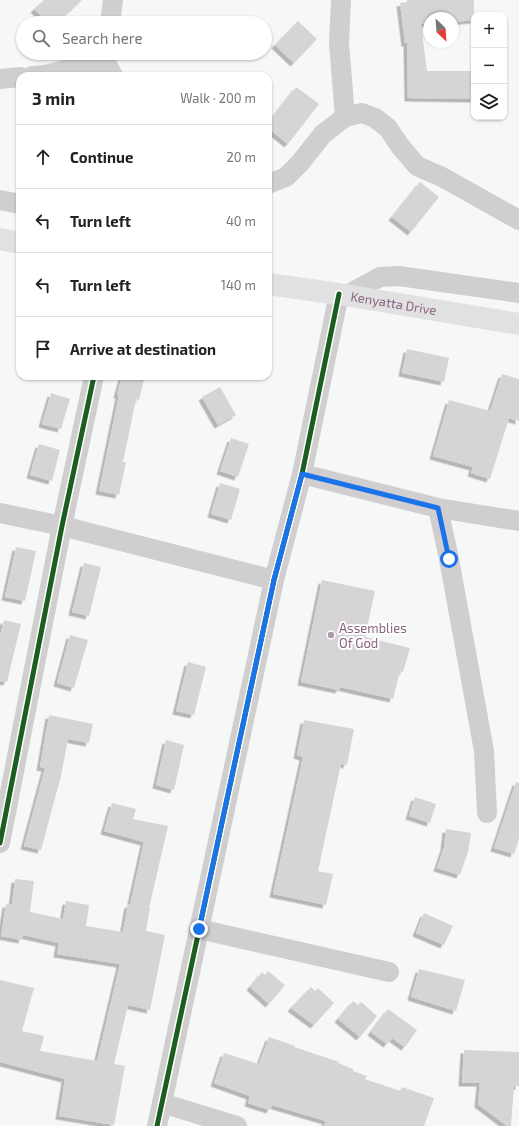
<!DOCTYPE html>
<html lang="en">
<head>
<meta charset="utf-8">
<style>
  :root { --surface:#fff; --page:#f6f6f6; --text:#222; --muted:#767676; --line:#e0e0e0 }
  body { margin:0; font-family:"Exo 2",sans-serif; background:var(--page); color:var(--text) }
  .controls { position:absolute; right:12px; top:12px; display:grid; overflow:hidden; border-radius:8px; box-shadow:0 1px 3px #0004 }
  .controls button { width:36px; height:36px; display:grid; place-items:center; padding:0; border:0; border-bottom:1px solid var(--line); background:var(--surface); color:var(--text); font:20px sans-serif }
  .compass { position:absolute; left:423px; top:12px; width:36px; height:36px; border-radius:50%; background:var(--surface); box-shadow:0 1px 3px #0004; rotate:155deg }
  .stop { position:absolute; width:12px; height:12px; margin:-9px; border:3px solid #1a73e8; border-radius:50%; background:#fff }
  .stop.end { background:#1a73e8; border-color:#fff; box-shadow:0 1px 4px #0008 }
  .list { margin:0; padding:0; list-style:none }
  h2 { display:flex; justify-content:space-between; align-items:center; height:52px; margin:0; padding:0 16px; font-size:17px }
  h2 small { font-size:13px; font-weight:400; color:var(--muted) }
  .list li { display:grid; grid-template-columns:26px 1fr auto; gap:12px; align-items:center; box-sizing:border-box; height:64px; padding:0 16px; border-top:1px solid var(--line) }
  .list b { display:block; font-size:15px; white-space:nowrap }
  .list em { font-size:13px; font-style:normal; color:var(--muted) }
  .icon { flex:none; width:22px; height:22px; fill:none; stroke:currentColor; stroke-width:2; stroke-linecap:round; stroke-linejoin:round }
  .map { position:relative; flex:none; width:519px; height:1126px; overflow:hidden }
  .search { position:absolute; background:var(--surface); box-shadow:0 1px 3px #0004; left:16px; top:16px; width:256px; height:44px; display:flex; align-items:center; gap:10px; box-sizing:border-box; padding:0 14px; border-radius:22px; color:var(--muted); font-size:15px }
  .panel { position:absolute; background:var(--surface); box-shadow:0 1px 3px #0004; left:16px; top:72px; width:256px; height:308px; border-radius:12px }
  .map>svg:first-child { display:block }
  .building { fill:#d6d4d6; filter:url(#shadow) }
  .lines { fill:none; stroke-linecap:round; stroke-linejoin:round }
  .street { stroke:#d0cecf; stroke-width:20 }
  .secondary { stroke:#e2e1e2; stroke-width:22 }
  .cycleway-casing { stroke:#fff; stroke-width:8 }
  .cycleway { stroke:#1b5e20; stroke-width:5 }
  .route { stroke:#1a73e8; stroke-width:5 }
  .poi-dot { fill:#b098ac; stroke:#fff; stroke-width:1.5 }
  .labels { text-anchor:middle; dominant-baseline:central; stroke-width:4; stroke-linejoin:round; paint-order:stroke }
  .street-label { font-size:13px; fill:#8a6483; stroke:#fff }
  .poi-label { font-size:13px; fill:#8a6483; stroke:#fff; text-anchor:start }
</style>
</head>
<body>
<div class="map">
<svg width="519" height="1126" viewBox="0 0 519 1126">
  <defs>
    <filter id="shadow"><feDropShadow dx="-3.5" dy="3.5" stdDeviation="0" flood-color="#0004"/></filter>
  </defs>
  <rect width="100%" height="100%" fill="#f6f8f7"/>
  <g class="building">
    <path d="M 44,0 L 82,0 L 57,23 L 48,23 L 34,9 Z"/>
    <path d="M 407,0 L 474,0 L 474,20 L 453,22 L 453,18 L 429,18 L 429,24 L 421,24 L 427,71 L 474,71 L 474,99 L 408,98 L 407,43 L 405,43 L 400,3 L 407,2 Z"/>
    <path d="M 298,21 L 317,39 L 294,63 L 275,45 Z"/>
    <path d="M 296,87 L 319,104 L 288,144 L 268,128 L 268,123 Z"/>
    <path d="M 420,182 L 439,197 L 411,232 L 392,217 Z"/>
    <path d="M 407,349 L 449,358 L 444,382 L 402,373 Z"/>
    <path d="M 502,374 L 519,379 L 519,421 L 509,418 L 490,479 L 471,473 L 473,467 L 433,456 L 449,400 L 490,411 Z"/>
    <path d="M 122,376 L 145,376 L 139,400 L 136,399 L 123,462 L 126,462 L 119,495 L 99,491 L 119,395 L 117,395 Z"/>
    <path d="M 220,387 L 236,415 L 218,425 L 202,397 Z"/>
    <path d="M 51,393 L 70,399 L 61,429 L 42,424 Z"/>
    <path d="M 231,438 L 249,444 L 238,477 L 220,471 Z"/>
    <path d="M 39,444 L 60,450 L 52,481 L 30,475 Z"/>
    <path d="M 220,483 L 240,489 L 231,520 L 211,514 Z"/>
    <path d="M 16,547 L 36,551 L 25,601 L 5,597 Z"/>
    <path d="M 84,563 L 101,567 L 89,616 L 72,612 Z"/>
    <path d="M 322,580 L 375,591 L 365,637 L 410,648 L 403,672 L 400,671 L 393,699 L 340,687 L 339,690 L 301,682 Z"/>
    <path d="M 4,620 L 21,624 L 7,682 L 0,681 L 0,636 Z"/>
    <path d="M 70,635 L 88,640 L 74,688 L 57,683 Z"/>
    <path d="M 188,662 L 206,667 L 194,715 L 176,711 Z"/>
    <path d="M 49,715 L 93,724 L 89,743 L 68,739 L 61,776 L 41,850 L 24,846 L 45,768 L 40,767 Z"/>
    <path d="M 304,720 L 354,729 L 347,765 L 341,764 L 318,871 L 333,874 L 326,905 L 273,894 L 303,757 L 297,755 Z"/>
    <path d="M 166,740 L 184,745 L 174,790 L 156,785 Z"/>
    <path d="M 516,782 L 519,783 L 519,839 L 514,854 L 494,848 Z"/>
    <path d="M 415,797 L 436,804 L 430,823 L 409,816 Z"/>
    <path d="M 112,803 L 136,809 L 133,819 L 168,826 L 149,908 L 150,908 L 146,931 L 165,935 L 150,1010 L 128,1005 L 114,1064 L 125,1066 L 114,1125 L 59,1116 L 65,1079 L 0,1062 L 0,980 L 34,988 L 22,1031 L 44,1036 L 40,1051 L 97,1061 L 120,964 L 57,954 L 59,943 L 23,935 L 22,940 L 1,936 L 6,904 L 12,905 L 15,879 L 34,881 L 30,912 L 63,919 L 66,901 L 89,905 L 86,926 L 123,932 L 128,904 L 130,905 L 144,842 L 104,831 Z"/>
    <path d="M 446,829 L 471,833 L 468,852 L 460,875 L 437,868 L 444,847 Z"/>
    <path d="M 424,913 L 453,926 L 444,945 L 416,933 Z"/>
    <path d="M 419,969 L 465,980 L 456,1011 L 411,997 Z"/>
    <path d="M 268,971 L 285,985 L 269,1004 L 250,987 L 262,972 L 265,975 Z"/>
    <path d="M 311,987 L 315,991 L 318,988 L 334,1003 L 314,1025 L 291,1008 Z"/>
    <path d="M 353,1001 L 358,1005 L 361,1002 L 377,1016 L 360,1037 L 338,1019 Z"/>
    <path d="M 388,1009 L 417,1030 L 405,1047 L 392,1038 L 387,1044 L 371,1032 Z"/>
    <path d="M 269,1037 L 295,1046 L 294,1047 L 339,1062 L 338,1063 L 353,1069 L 353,1071 L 367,1076 L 365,1079 L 400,1091 L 402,1087 L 434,1098 L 424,1126 L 324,1126 L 326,1121 L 272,1105 L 270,1110 L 248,1103 L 250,1096 L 214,1083 L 224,1053 L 259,1064 Z"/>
    <path d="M 464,1050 L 519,1052 L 519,1086 L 514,1086 L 511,1126 L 507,1126 L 478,1104 L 480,1083 L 462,1083 Z"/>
  </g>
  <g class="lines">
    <g class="street">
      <path d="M 341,0 L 339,43 L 345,117"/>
      <path d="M 110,23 L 113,0"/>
      <path d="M 106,53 L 105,60 L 113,76"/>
      <path d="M 32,76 L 45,75 L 105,60"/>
      <path d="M 0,79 L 20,77"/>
      <path d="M 268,184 L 286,177 L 300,163 L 323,134 L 345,117 L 362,113 L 375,118 L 388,128 L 400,146 L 417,166 L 442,177 L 519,220"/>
      <path d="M 0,200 L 20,204"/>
      <path d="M 347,295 L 380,277 L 399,276 L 519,293"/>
      <path d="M 302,474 L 438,508 L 519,521"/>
      <path d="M 438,508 L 449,559 L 484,751 L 487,813"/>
      <path d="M 0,513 L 62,526 L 274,580"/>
      <path d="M 0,843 L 62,526 L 94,376"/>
      <path d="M 199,929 L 389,972"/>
      <path d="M 162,1103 L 237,1126"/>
      <path d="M 157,1126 L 274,580 L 302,474 L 339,294"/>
    </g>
    <g class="secondary">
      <path d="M 0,239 L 20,243"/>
      <path id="s1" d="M 268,284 L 339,294 L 519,324"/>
    </g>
    <defs>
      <g id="cycleway">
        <path d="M 0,843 L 62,526 L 94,376"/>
        <path d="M 157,1126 L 274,580 L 302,474 L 339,294"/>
      </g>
    </defs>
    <use href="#cycleway" class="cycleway-casing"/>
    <use href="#cycleway" class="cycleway"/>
  </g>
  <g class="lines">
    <path class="route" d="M 199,929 L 274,580 L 302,474 L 438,508 L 449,559"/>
  </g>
  <circle class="poi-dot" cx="331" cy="635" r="4"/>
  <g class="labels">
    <g class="street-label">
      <text stroke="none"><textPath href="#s1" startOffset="127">Kenyatta Drive</textPath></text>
    </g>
    <g class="poi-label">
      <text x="339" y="628">Assemblies<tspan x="339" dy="15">Of God</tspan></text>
    </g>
  </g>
</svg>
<div class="controls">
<button>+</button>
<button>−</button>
<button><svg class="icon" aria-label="layers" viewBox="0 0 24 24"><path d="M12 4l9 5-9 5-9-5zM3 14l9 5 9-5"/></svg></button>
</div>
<svg class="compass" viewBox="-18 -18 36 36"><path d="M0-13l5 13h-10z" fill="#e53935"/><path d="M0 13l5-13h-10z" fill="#767676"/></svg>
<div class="stop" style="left:449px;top:559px"></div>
<div class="stop end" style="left:199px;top:929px"></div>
<div class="search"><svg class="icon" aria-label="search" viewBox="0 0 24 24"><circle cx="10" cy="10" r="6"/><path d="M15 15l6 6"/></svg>Search here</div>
<section class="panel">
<h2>3 min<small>Walk · 200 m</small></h2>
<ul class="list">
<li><svg class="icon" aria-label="ahead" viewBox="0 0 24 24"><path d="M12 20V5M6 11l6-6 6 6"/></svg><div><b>Continue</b></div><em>20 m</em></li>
<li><svg class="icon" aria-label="left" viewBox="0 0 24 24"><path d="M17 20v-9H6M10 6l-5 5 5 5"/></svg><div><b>Turn left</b></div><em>40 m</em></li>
<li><svg class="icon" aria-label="left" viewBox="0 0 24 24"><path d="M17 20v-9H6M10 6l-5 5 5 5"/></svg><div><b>Turn left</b></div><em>140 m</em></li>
<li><svg class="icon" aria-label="arrive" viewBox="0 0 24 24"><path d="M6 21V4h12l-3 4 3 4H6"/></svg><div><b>Arrive at destination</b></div></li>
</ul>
</section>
</div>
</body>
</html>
